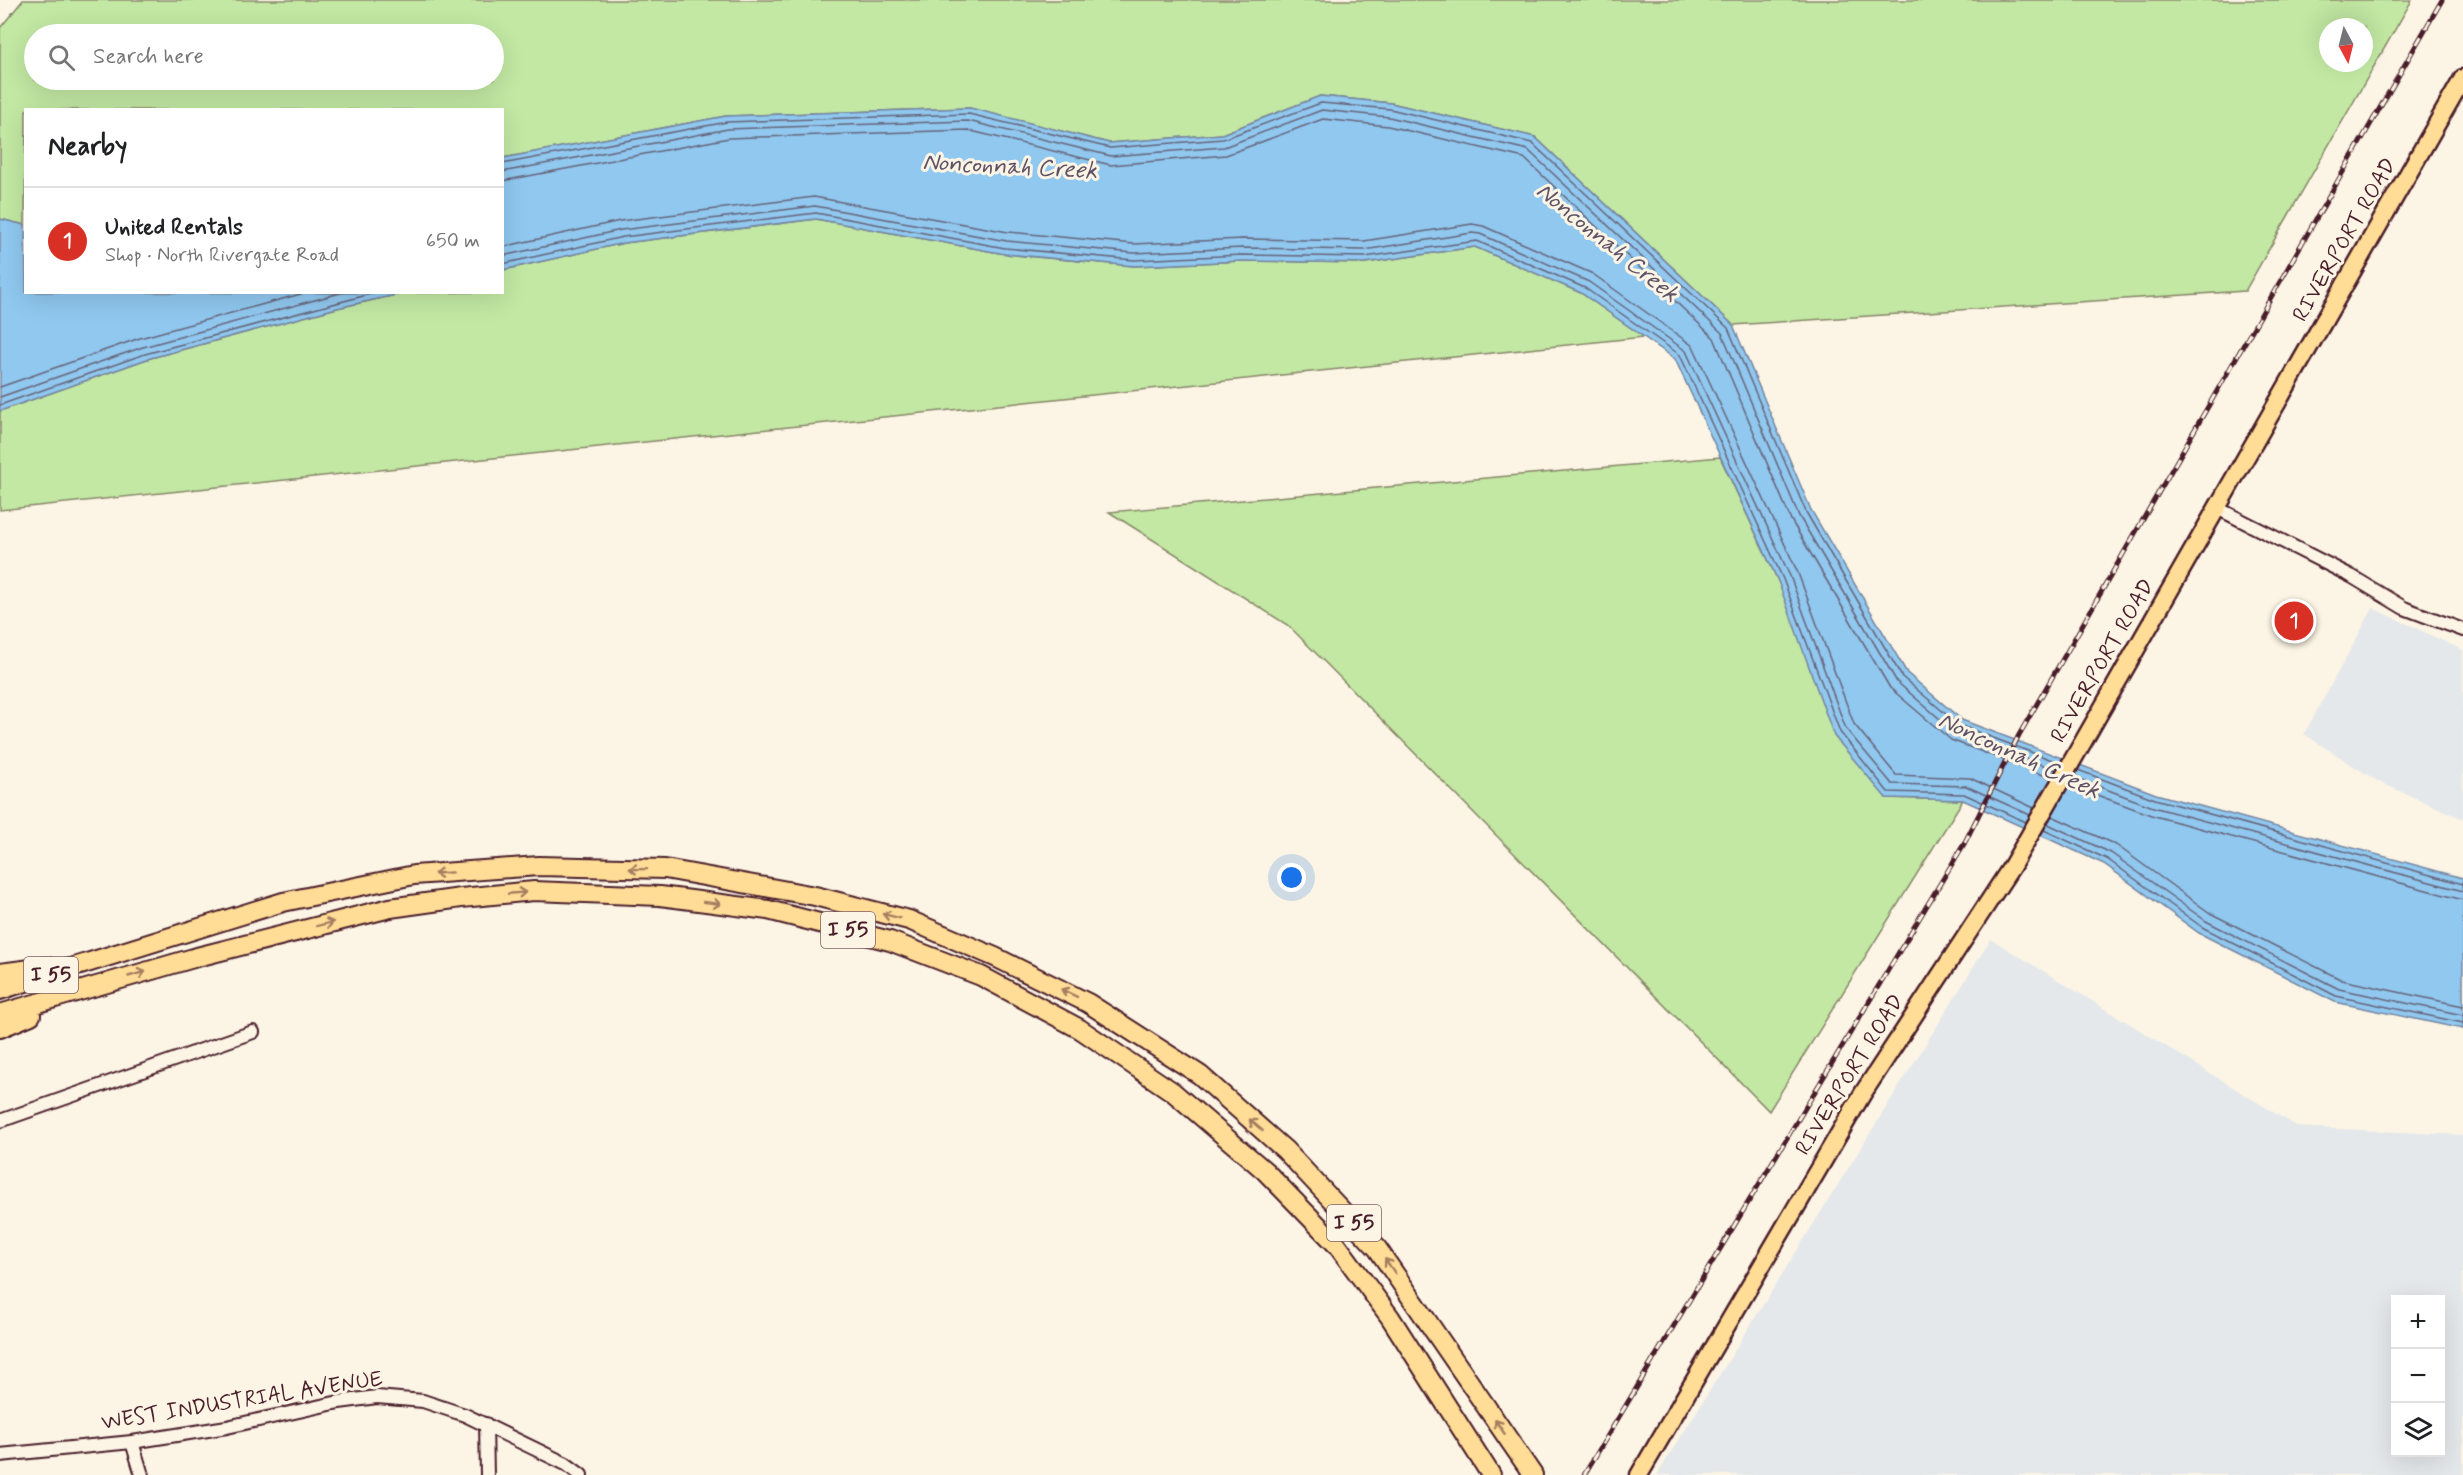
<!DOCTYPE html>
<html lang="en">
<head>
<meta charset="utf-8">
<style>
  :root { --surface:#fff; --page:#f2f2f2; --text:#202124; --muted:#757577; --line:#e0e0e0; --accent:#d93025 }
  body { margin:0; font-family:Mynerve,sans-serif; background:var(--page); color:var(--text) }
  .controls { position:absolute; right:18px; bottom:18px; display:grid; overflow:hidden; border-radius:0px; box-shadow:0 6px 24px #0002 }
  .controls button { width:54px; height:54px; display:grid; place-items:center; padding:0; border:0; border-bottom:2px solid var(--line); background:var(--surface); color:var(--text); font:30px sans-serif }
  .compass { position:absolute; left:2319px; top:18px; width:54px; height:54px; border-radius:50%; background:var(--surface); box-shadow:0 6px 24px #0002; rotate:173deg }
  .you { position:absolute; left:1292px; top:878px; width:21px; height:21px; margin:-15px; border:4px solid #fff; border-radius:50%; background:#1a73e8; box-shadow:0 0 0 9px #1a73e833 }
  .badge { display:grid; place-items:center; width:39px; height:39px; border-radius:50%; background:var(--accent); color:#fff; font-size:20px; font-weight:700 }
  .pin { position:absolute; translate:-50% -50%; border:3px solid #fff; box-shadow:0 2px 6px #0006 }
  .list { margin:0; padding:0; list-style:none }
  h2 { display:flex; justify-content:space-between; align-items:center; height:78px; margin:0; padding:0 24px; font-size:26px }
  h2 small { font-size:20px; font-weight:400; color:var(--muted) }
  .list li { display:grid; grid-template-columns:39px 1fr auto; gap:18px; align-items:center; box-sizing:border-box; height:108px; padding:0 24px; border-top:2px solid var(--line) }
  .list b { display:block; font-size:22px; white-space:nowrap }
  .list p { margin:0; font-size:20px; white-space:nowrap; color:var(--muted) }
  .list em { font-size:20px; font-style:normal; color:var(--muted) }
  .icon { flex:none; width:33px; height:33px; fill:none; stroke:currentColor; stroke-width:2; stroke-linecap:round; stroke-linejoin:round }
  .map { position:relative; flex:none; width:2463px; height:1475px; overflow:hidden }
  .search { position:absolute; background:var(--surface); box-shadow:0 6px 24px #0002; left:24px; top:24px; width:480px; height:66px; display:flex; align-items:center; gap:15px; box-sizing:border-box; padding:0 21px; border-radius:33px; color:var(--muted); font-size:22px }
  .panel { position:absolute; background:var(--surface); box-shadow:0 6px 24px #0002; left:24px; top:108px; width:480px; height:186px; border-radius:0px }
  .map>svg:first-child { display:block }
  .built { fill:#e5e8ea; fill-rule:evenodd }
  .green { fill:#c2e8a3; stroke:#868467; stroke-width:1.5; fill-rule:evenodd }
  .water { fill:#90c8ef; stroke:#7484a1; stroke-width:1.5 }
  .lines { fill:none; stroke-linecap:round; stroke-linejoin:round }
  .shore { stroke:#666379; stroke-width:1.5 }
  .minor-casing { stroke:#4a1f2b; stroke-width:16 }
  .major-casing { stroke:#4a1f2b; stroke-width:21 }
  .highway-casing { stroke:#4a1f2b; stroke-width:22 }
  .minor { stroke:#fcf5e5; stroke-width:12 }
  .major { stroke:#ffdd96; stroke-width:16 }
  .highway { stroke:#ffdd96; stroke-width:18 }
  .rail-casing { stroke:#4a1f2b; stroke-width:5 }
  .rail { stroke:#fcf5e5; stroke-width:3; stroke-dasharray:9; stroke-linecap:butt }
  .oneway { stroke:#a47e60 }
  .labels { text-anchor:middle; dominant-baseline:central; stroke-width:6; stroke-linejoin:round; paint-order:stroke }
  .shield { fill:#fcf5e5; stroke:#7f5f63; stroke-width:1.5 }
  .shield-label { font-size:21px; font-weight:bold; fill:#4a1f2b }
  .street-label { font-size:22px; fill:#4a1f2b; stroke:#fcf5e5 }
  .water-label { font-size:24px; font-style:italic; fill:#5f5266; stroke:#fcf5e5 }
</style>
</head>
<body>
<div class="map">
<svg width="2463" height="1475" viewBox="0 0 2463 1475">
  <rect width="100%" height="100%" fill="#fcf5e5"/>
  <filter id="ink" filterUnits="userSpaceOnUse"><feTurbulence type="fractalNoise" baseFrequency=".0167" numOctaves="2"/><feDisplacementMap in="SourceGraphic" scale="12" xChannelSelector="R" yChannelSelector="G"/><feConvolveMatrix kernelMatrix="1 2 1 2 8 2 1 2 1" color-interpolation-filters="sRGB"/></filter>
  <g filter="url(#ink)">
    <g class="built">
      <path d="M 2373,608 L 2463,650 L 2463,819 L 2377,781 L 2304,734 Z"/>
      <path d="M 1991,939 L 2298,1127 L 2463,1135 L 2463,1475 L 1657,1475 ZM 2396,1300 L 2440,1300 L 2440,1452 L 2396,1452 Z"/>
    </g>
    <g class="green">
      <path d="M 23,0 L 2412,0 L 2245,291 L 1733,325 L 1535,137 L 1391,103 L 1320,96 L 1222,134 L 1109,143 L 969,108 L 726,116 L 503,158 L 502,110 L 26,110 L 25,225 L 0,219 L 0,28 ZM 2328,27 L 2364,27 L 2364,63 L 2328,63 ZM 34,34 L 494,34 L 494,80 L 34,80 Z"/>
      <path d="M 816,219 L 1005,254 L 1134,266 L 1242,261 L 1365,263 L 1475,247 L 1581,293 L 1644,337 L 0,510 L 0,411 L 147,359 L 337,308 L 405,293 L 502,292 L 503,270 L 624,243 Z"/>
      <path d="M 1720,457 L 1778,581 L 1886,798 L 1963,800 L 1769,1111 L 1289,626 L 1109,512 Z"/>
    </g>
    <g class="water">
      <path d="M 1320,96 L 1391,103 L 1535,137 L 1733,325 L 1811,510 L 1907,673 L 1962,720 L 2156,794 L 2463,878 L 2463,1029 L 2335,1002 L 2199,933 L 2104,864 L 1963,800 L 1886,798 L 1834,736 L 1778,581 L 1675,359 L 1581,293 L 1475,247 L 1365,263 L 1242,261 L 1134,266 L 1005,254 L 816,219 L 624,243 L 503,270 L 503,158 L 726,116 L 970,108 L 1109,143 L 1222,134 Z"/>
      <path d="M 0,219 L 25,225 L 26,292 L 405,293 L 337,308 L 147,359 L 0,411 Z"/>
    </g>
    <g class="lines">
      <g class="shore">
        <path d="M 502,164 L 727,122 L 969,114 L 1110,148 L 1223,139 L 1321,103 L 1390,109 L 1532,143 L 1728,328 L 1806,512 L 1902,677 L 1959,725 L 2060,763"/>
        <path d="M 502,172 L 728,129 L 968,121 L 1111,156 L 1224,147 L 1322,110 L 1389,117 L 1528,150 L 1722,333 L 1799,516 L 1897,682 L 1955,732 L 2056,770"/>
        <path d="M 502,181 L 729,138 L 967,130 L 1111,165 L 1226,155 L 1323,119 L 1388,126 L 1524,158 L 1714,338 L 1791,520 L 1890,688 L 1951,740 L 2051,778"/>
        <path d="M 502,247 L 620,221 L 814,197 L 1008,232 L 1134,244 L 1242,239 L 1364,241 L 1472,224 L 1483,226 L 1593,274 L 1693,346 L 1798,573 L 1854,724 L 1896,775 L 1970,778 L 2034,808"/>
        <path d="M 502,256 L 621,230 L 815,206 L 1007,241 L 1134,253 L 1242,248 L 1364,250 L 1472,233 L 1480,234 L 1589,282 L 1686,351 L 1790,576 L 1846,729 L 1892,784 L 1966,786 L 2030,815"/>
        <path d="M 502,264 L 623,237 L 816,213 L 1005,248 L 1134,260 L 1242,255 L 1365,257 L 1477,241 L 1585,288 L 1680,355 L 1783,579 L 1840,732 L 1888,792 L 1964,794 L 2026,822"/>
        <path d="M 0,387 L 140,338 L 308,292"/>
        <path d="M 0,397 L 143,347 L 344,292"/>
        <path d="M 0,405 L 145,354 L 378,292"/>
        <path d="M 2078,770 L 2155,799 L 2463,884"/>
        <path d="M 2074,777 L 2153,807 L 2463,891"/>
        <path d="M 2070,785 L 2151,815 L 2463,900"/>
        <path d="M 2052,816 L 2116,845 L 2210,913 L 2342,980 L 2463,1006"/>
        <path d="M 2048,824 L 2111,853 L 2206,921 L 2339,989 L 2463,1015"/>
        <path d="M 2044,830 L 2107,859 L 2202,927 L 2336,996 L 2463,1023"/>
      </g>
      <defs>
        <g id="minor">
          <path d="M 2217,508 L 2351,576 L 2404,608 L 2463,630"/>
          <path d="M 0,1121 L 253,1032"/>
          <path d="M 486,1424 L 487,1475"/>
          <path d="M 132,1442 L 142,1475"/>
          <path d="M 0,1455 L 132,1442 L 227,1427 L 339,1402 L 377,1397 L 423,1401 L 465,1415 L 566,1464 L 581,1475"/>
        </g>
        <path id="major" d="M 1639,1475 L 1863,1093 L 2012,866 L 2463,78"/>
        <g id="highway">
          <path d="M 0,973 L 47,967"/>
          <path d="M 0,990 L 283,902 L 414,875 L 539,866 L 665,869 L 815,896 L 909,920 L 995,957 L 1088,1003 L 1200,1075 L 1285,1150 L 1377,1248 L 1533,1475"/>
          <path d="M 0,1014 L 197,957 L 390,908 L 461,898 L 534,891 L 660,896 L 768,910 L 890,941 L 981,976 L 1080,1029 L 1173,1092 L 1265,1171 L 1337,1245 L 1390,1317 L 1491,1475"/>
          <path d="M 0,1028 L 31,1015"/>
        </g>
      </defs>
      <use href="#minor" class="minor-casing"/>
      <use href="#major" class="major-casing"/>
      <use href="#highway" class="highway-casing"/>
      <use href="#minor" class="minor"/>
      <use href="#major" class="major"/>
      <use href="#highway" class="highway"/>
      <defs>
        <path id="rail" d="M 1584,1475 L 1964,844 L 2019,735 L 2442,0"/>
      </defs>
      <use href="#rail" class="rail-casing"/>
      <use href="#rail" class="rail"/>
    </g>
    <defs><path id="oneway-shaft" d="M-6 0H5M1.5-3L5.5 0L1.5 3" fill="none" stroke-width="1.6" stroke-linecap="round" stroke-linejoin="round" transform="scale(1.5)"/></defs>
    <g class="oneway">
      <use href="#oneway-shaft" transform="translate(638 869) rotate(-179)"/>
      <use href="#oneway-shaft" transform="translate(443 873) rotate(176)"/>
      <use href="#oneway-shaft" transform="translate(517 893) rotate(-5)"/>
      <use href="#oneway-shaft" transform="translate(712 903) rotate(7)"/>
      <use href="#oneway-shaft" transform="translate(891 916) rotate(-166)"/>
      <use href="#oneway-shaft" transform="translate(325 924) rotate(-14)"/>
      <use href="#oneway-shaft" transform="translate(137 974) rotate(-16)"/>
      <use href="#oneway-shaft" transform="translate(1069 993) rotate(-154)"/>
      <use href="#oneway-shaft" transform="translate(1256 1125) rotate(-139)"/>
      <use href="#oneway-shaft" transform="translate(1390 1266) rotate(-125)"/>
      <use href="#oneway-shaft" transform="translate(1500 1427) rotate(-124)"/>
    </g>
  </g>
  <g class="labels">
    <g class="shield">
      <rect x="821" y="912" width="54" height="36" rx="4.5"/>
      <rect x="24" y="957" width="54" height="36" rx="4.5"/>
      <rect x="1327" y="1205" width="54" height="36" rx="4.5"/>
    </g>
    <g class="shield-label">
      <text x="848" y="930">I 55</text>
      <text x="51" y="975">I 55</text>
      <text x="1354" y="1223">I 55</text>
    </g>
    <g class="street-label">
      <text transform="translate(2345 240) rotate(-60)">RIVERPORT ROAD</text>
      <text transform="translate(2103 661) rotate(-60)">RIVERPORT ROAD</text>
      <text transform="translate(1850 1075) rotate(-58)">RIVERPORT ROAD</text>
      <text transform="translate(242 1401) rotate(-9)">WEST INDUSTRIAL AVENUE</text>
    </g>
    <g class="water-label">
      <text transform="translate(1010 167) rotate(3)">Nonconnah Creek</text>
      <text transform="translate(1607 243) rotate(39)">Nonconnah Creek</text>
      <text transform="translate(2019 756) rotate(25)">Nonconnah Creek</text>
    </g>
  </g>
</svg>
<div class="controls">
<button>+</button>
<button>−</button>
<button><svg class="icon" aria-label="layers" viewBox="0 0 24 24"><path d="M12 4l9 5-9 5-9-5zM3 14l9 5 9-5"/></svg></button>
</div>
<svg class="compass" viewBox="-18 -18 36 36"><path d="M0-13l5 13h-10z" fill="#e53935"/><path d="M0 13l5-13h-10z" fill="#757577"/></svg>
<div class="you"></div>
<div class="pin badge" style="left:2294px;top:621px">1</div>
<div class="search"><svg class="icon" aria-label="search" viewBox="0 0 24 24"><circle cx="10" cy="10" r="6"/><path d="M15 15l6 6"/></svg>Search here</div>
<section class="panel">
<h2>Nearby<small></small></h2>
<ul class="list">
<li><span class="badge">1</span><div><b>United Rentals</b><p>Shop · North Rivergate Road</p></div><em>650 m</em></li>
</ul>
</section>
</div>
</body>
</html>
